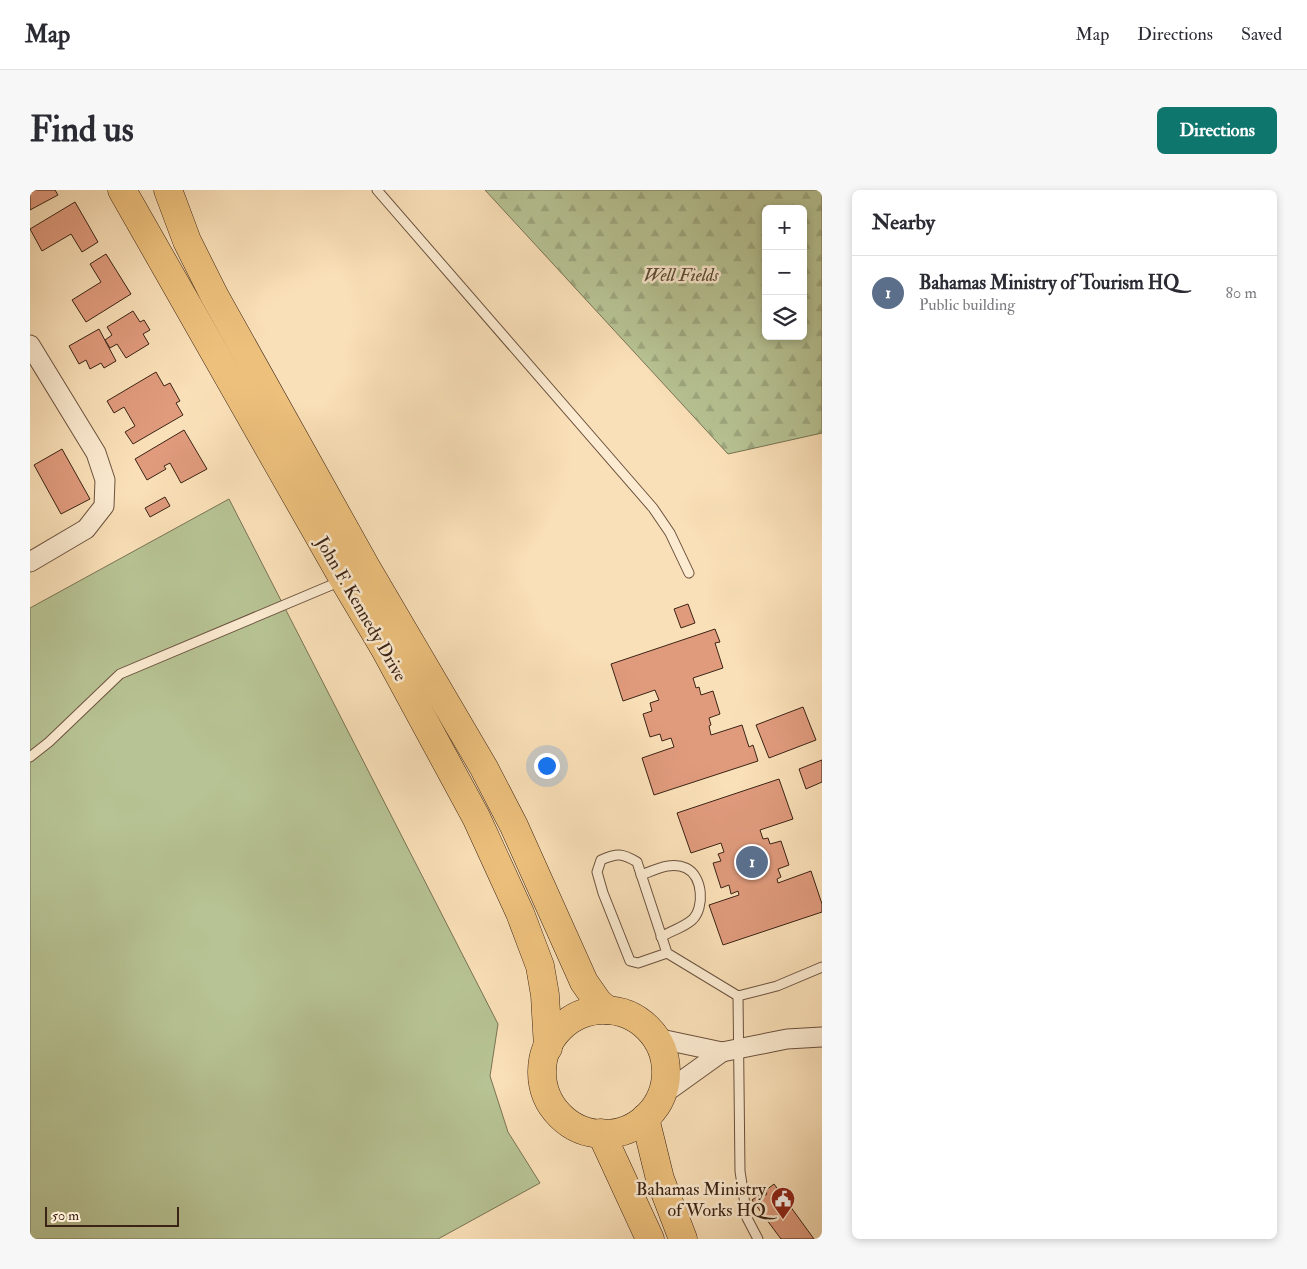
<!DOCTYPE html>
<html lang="en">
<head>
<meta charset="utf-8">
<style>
  :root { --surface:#fff; --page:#f7f7f7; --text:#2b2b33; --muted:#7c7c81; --line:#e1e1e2; --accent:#0f766e }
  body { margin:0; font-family:"IM FELL Double Pica",serif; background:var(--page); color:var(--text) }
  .controls { position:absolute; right:15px; top:15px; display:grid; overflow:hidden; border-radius:8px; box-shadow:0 2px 8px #0003 }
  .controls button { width:45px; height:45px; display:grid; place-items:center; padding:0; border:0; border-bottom:1px solid var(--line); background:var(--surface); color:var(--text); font:25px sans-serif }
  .scale { position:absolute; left:15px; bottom:12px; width:134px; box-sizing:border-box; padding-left:5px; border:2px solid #3b2315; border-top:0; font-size:14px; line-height:18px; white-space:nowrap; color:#3b2315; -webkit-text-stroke:4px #fcebd1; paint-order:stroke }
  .you { position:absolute; left:516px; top:575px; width:18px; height:18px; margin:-12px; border:4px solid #fff; border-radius:50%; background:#1a73e8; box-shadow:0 0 0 8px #1a73e833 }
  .badge { display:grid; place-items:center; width:32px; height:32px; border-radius:50%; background:var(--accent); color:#fff; font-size:16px; font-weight:700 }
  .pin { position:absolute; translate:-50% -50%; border:2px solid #fff; box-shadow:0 1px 5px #0006 }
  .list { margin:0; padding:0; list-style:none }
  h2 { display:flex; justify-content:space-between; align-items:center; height:65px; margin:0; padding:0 20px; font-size:21px }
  h2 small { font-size:16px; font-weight:400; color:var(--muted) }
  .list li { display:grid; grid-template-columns:32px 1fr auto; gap:15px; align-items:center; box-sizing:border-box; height:75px; padding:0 20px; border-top:1px solid var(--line) }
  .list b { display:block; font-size:19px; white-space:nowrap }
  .list p { margin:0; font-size:16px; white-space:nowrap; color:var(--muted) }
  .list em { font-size:16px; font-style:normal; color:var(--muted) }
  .icon { flex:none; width:28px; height:28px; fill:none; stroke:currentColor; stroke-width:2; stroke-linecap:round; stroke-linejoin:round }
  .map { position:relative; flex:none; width:792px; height:1049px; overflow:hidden; border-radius:8px }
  header { display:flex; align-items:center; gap:30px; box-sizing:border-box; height:70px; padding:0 25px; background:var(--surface); border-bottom:1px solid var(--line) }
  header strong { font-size:24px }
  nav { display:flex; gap:28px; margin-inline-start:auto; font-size:18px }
  .intro { display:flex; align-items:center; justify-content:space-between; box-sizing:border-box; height:120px; padding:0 30px }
  h1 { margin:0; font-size:35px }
  .button { padding:12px 22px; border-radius:8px; background:var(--accent); color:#fff; font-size:18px; font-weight:700 }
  main { display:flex; gap:30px; padding:0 30px }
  aside { flex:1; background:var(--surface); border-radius:8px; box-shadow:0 2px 8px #0003 }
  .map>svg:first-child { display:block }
  .forest { fill:url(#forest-firs); stroke:#797354; fill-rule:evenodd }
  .park { fill:#b7c394; stroke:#797354 }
  .building { fill:#e09b7d; stroke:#3b2315 }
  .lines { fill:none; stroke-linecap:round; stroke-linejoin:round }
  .lane-casing { stroke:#6b523e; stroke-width:11 }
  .street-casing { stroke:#6b523e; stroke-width:21 }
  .highway-casing { stroke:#3b2315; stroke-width:29 }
  .lane { stroke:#fcebd1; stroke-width:9 }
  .street { stroke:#fcebd1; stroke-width:19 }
  .highway { stroke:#edc07c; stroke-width:28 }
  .labels { text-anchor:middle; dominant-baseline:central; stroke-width:5; stroke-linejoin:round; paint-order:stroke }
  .park-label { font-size:18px; font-style:italic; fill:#5a4b35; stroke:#fcebd1 }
  .street-label { font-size:18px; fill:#3b2315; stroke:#fcebd1 }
  .poi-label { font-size:18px; fill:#3b2315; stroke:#fcebd1; text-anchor:end }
</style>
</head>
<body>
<header>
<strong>Map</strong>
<nav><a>Map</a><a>Directions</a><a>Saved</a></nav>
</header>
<div class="intro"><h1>Find us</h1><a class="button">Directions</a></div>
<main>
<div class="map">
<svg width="792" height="1049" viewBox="0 0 792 1049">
  <defs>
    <pattern id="forest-firs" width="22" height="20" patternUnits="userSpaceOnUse" patternTransform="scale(1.25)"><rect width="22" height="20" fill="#b7c394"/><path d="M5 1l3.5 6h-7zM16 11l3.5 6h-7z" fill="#9ea77f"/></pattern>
  </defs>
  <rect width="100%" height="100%" fill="#fae0b8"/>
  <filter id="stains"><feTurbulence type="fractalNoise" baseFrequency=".004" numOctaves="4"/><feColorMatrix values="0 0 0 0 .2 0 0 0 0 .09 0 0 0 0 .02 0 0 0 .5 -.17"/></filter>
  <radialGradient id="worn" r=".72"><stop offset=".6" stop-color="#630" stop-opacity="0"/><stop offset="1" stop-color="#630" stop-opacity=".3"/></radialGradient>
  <path class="forest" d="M 455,0 L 792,0 L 792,243 L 698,264 ZM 736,19 L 773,19 L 773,146 L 736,146 Z"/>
  <path class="park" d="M 199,309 L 468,834 L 460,886 L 478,942 L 510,993 L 408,1049 L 0,1049 L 0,418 Z"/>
  <g class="building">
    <path d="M 0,0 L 25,0 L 28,5 L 0,20 Z"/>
    <path d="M 45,12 L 68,52 L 52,62 L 41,44 L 12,61 L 0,39 Z"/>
    <path d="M 76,64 L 101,104 L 56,132 L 42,110 L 71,92 L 60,74 Z"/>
    <path d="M 103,121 L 110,132 L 114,130 L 120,140 L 113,144 L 119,154 L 96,168 L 87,154 L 80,158 L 75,150 L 82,145 L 77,137 Z"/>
    <path d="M 69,139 L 86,171 L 74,178 L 71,173 L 60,179 L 56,170 L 49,174 L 39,156 Z"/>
    <path d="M 126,182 L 134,196 L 140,193 L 150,211 L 146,213 L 153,225 L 103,254 L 95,242 L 105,236 L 94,217 L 84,223 L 77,211 Z"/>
    <path d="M 154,240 L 177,279 L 151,293 L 140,273 L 134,276 L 136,279 L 117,290 L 105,269 Z"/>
    <path d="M 32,259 L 60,309 L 31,324 L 4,275 Z"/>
    <path d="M 135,307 L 140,316 L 120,327 L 115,318 Z"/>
    <path d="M 658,414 L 665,433 L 651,438 L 644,419 Z"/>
    <path d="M 685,439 L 690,452 L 685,453 L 693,478 L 663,488 L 666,498 L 669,497 L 671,505 L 683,501 L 690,524 L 679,528 L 681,535 L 679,536 L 681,545 L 712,535 L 719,557 L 723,555 L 728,571 L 624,605 L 612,568 L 644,557 L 641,548 L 632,551 L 630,544 L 620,547 L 613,524 L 622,521 L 620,513 L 629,510 L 625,500 L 593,511 L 581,474 Z"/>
    <path d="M 773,517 L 786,550 L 739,568 L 726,535 Z"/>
    <path d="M 792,570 L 792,592 L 776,599 L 769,579 Z"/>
    <path d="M 749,589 L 763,629 L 730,640 L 733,649 L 738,648 L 740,654 L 751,651 L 759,675 L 748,679 L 751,687 L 747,689 L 748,693 L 781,681 L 792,714 L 792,722 L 693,755 L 679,715 L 709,705 L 708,701 L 701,704 L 699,695 L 691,698 L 683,673 L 691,671 L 688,664 L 694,662 L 691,653 L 661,663 L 647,623 Z"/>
    <path d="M 744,994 L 784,1049 L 751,1049 L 722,1010 L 732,1003 L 734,1006 L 737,1004 L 735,1001 Z"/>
  </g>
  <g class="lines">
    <defs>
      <g id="lane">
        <path d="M 347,0 L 623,318 L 640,343 L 659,383"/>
        <path d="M 0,567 L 19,552 L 90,484 L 311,391"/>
        <path d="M 611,685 C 625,680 641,671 656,678 C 673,686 675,718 662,730 C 654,737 641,741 631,747"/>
        <path d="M 637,763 L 608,773 L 600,771 L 573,703 L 567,682 L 571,670 C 587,663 592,663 607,672 L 637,763 L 708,806 L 747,796 L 792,777"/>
        <path d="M 708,806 L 710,981 L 717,1028 L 728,1049"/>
      </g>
      <g id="street">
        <path d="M 0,155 L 66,263 L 75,290 L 74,316 L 56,339 L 0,372"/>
        <path d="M 626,848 L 692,862 L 757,849 L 792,847"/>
        <path d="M 632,905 L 692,862"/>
      </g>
      <g id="highway">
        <path d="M 92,0 L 314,390 L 355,459 L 446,627 L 490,723 L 510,776 L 515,805 L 518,858"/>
        <path d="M 138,0 L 157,51 L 184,105 L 336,377 L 454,578 L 484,636 L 554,792 L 568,812 L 577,820"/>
        <circle cx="574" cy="882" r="62"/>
        <path d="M 615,928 L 630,989 L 653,1049"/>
        <path d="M 571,943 L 620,1049"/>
      </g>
    </defs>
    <use href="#lane" class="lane-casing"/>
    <use href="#street" class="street-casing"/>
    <use href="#highway" class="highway-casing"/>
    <use href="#lane" class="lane"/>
    <use href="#street" class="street"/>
    <use href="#highway" class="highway"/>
  </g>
  <defs>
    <symbol id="civic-pin" viewBox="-11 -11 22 30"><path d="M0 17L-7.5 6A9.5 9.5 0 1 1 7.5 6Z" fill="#8f2418" stroke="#fcebd1"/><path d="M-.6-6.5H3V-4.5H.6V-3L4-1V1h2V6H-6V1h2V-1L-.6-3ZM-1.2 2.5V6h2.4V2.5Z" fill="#fff"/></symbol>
  </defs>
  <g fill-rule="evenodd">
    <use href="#civic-pin" x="739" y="995" width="28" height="38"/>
  </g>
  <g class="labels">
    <g class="park-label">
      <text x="651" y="85">Well Fields</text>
    </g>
    <g class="street-label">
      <text transform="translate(331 419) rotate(60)">John F. Kennedy Drive</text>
    </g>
    <g class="poi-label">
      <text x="736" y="999">Bahamas Ministry<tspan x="736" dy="21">of Works HQ</tspan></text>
    </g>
  </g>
  <rect width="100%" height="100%" filter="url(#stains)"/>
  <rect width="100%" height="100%" fill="url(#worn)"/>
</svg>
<div class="controls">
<button>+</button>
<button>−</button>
<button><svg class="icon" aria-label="layers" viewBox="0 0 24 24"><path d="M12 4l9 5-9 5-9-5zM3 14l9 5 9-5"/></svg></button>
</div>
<div class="scale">50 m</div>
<div class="you"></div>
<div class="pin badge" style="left:722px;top:672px;background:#5c6f8a">1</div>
</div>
<aside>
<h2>Nearby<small></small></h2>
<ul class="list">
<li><span class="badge" style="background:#5c6f8a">1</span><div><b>Bahamas Ministry of Tourism HQ</b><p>Public building</p></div><em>80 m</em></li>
</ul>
</aside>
</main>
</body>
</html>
